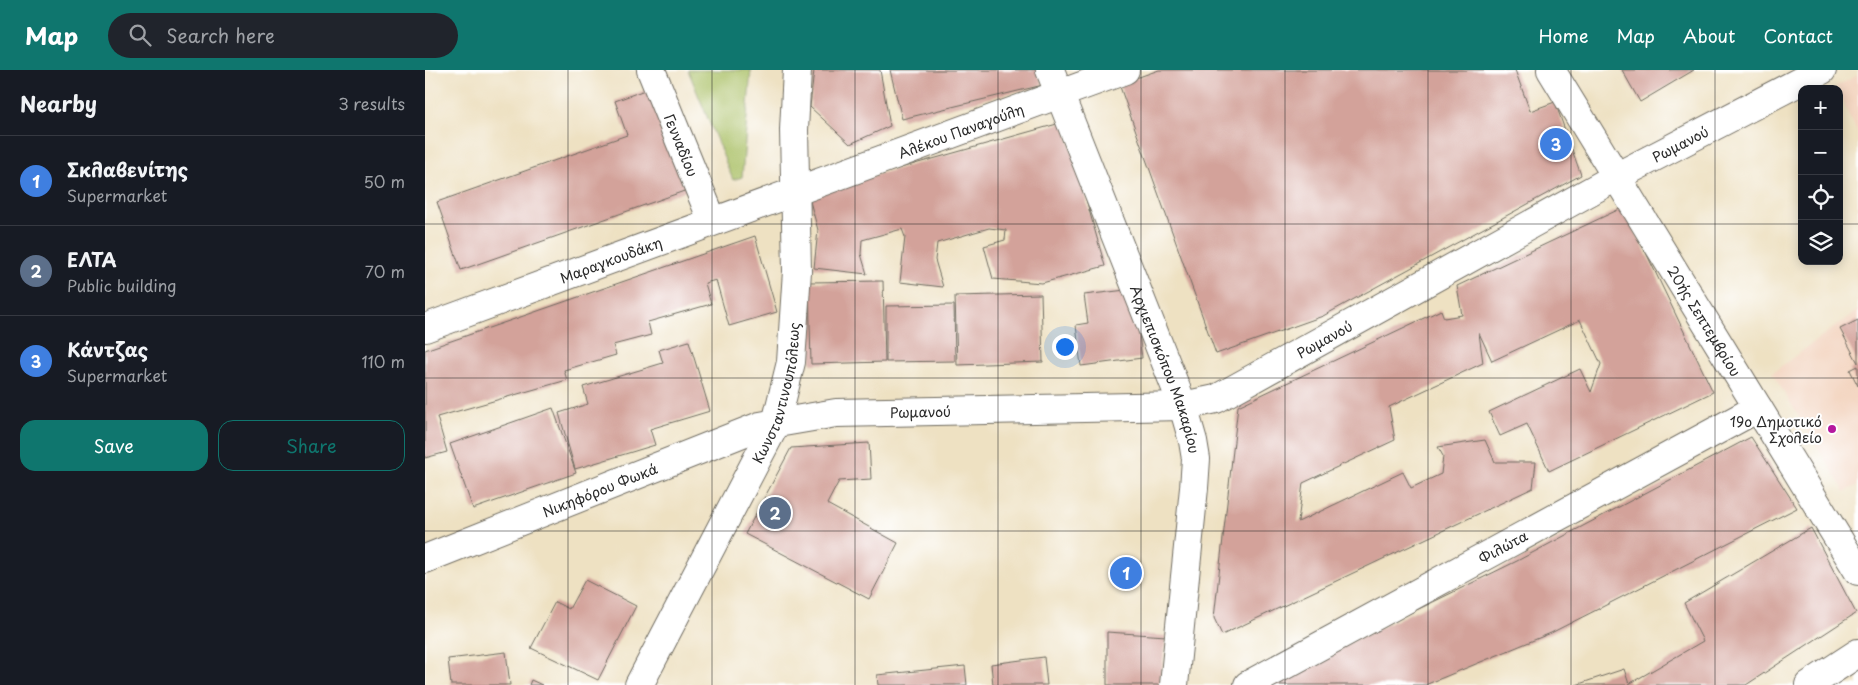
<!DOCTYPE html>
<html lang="en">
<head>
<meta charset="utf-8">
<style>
  :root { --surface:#171b24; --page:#20242c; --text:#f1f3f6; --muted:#9ea1a6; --line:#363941; --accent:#0f766e }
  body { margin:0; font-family:"Playpen Sans",sans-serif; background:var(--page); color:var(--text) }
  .controls { position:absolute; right:15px; top:15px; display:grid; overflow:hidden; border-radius:10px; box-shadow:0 2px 12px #0003 }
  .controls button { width:45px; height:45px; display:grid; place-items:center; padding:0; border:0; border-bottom:1px solid var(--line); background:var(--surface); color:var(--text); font:25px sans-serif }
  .you { position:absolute; left:639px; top:276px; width:18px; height:18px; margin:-12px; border:4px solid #fff; border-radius:50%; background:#1a73e8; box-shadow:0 0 0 8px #1a73e833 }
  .badge { display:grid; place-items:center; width:32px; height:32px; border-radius:50%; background:var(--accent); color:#fff; font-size:16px; font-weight:700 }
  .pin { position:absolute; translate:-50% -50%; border:2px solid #fff; box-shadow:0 1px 5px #0006 }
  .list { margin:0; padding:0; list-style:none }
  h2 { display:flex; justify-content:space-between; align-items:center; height:65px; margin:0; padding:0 20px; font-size:21px }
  h2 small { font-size:16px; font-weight:400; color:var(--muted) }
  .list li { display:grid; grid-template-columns:32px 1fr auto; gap:15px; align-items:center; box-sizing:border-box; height:90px; padding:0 20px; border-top:1px solid var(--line) }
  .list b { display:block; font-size:19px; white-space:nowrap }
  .list p { margin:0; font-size:16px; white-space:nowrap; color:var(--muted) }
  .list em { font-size:16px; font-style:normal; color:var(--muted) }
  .actions { display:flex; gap:10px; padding:15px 20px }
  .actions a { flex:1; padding:11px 0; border:1px solid var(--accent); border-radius:15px; text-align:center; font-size:18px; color:var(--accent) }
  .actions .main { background:var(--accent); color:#fff }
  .icon { flex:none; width:28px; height:28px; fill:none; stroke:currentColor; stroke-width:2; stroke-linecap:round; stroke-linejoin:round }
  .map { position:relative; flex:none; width:1433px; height:615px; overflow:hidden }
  header { display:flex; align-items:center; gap:30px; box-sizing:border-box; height:70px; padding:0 25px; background:var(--accent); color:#fff }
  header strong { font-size:24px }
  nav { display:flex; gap:28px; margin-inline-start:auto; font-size:18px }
  .search { width:350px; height:45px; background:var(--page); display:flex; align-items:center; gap:12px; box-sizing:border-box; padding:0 18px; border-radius:28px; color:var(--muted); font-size:19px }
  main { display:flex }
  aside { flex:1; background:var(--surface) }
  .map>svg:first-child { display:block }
  .built { fill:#f3d4bf }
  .green { fill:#a9bf64; stroke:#6a7548 }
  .building { fill:#d3a29a }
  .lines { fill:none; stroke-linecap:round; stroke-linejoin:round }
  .street-casing { stroke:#6f6b60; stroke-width:30 }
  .secondary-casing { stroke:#6f6b60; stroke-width:30 }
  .street { stroke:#fff; stroke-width:28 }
  .secondary { stroke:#fff; stroke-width:28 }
  .grid { fill:none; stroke:#2b2b2b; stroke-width:1; stroke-opacity:0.55 }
  .poi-dot { fill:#b5179e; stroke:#fff; stroke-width:2 }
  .labels { text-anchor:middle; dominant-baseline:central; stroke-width:4; stroke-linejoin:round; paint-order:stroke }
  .street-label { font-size:14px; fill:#2b2b2b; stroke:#fff }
  .poi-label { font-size:14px; fill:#2b2b2b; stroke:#fff; text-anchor:end }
</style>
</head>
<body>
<header>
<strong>Map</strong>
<div class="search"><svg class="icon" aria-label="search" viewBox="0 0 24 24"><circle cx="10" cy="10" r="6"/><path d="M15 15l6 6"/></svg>Search here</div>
<nav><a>Home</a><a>Map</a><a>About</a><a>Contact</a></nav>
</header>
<main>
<aside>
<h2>Nearby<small>3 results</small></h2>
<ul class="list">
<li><span class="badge" style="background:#3f7fe0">1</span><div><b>Σκλαβενίτης</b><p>Supermarket</p></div><em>50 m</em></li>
<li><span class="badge" style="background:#5c6f8a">2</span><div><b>ΕΛΤΑ</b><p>Public building</p></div><em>70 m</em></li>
<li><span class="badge" style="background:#3f7fe0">3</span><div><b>Κάντζας</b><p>Supermarket</p></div><em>110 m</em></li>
</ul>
<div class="actions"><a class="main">Save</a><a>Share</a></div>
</aside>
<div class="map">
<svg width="1433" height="615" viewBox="0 0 1433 615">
  <rect width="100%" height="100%" fill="#fff"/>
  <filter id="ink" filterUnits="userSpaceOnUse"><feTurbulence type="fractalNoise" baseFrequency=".02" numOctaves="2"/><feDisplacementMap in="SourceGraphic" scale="10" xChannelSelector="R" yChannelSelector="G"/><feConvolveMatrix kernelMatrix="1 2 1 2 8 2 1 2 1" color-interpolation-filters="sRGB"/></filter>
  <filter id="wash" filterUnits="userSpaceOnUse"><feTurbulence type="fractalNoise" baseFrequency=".0096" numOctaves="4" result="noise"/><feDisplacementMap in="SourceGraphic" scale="20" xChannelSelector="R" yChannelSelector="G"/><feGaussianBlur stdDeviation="1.12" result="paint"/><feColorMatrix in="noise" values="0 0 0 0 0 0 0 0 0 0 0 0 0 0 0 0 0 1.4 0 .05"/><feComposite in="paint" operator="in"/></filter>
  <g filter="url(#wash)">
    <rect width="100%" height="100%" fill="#eee1c2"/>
    <g class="built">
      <path d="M 1433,5 L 1433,64 L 1414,25 L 1414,19 L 1410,17 Z"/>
      <path d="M 1433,240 L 1433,415 L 1420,422 L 1347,303 Z"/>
    </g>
    <path class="green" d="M 263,0 L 326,0 L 317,107 L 308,110 Z"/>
    <g id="blocks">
      <g class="building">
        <path d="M 389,0 L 455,0 L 465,56 L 425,74 L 385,37 Z"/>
        <path d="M 465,0 L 612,0 L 618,15 L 477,49 Z"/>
        <path d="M 734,0 L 1090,0 L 1105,41 L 1130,32 L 1156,105 L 898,246 L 791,284 L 694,14 Z"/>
        <path d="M 1197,0 L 1269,0 L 1215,32 Z"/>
        <path d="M 228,17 L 265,119 L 36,200 L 12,132 L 202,65 L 190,31 Z"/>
        <path d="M 639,52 L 680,196 L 617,213 L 568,209 L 559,176 L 580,170 L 581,160 L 564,158 L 512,173 L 510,190 L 518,217 L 475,212 L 480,167 L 477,159 L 437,170 L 436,184 L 442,204 L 389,198 L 393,160 L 383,124 Z"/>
        <path d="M 1199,137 L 1288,322 L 1124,401 L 1102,354 L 1075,366 L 1064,342 L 1155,299 L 1166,322 L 1176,294 L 1155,250 L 1067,291 L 1054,263 L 1058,293 L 964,337 L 970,370 L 878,413 L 873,452 L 978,402 L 986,418 L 1016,404 L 1018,386 L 1013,377 L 1060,370 L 1070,392 L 1111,392 L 1108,418 L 797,565 L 789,548 L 813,336 L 1016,240 L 1019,248 L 1037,245 L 1032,216 Z"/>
        <path d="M 330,166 L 352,242 L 304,256 L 291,210 L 280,213 L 286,234 L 223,252 L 226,265 L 188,275 L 191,285 L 139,300 L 142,310 L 12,347 L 22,382 L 0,388 L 0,280 Z"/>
        <path d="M 458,211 L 460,292 L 386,294 L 384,212 Z"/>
        <path d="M 709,219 L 717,288 L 656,296 L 651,255 L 663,253 L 659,225 Z"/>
        <path d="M 616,224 L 618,292 L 532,295 L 530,226 Z"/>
        <path d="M 529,235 L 530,291 L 461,292 L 461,236 Z"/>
        <path d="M 1433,250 L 1433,293 L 1415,259 Z"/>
        <path d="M 264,271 L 285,341 L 225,359 L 230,375 L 150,399 L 134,343 L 163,334 L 158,317 L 238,293 L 234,280 Z"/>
        <path d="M 1433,296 L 1433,316 L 1425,300 Z"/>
        <path d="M 128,338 L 151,403 L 48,439 L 25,374 Z"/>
        <path d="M 1326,367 L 1372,438 L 1126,563 L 1000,615 L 838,615 L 1092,491 Z"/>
        <path d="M 444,373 L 446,409 L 414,411 L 402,434 L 473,473 L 444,529 L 320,464 L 366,378 Z"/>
        <path d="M 1386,458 L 1431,543 L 1321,615 L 1151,615 L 1199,599 L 1204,614 L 1278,571 L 1259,533 Z"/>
        <path d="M 160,510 L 211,536 L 173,610 L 106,578 L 130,532 L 144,539 Z"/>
        <path d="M 682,562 L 741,566 L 735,615 L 682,615 Z"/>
        <path d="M 81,582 L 85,615 L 26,615 L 23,589 Z"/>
        <path d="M 619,587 L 622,615 L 568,615 L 566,594 Z"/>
        <path d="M 540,596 L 542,615 L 453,615 L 452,605 Z"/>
        <path d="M 106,610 L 117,615 L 104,615 Z"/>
      </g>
    </g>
  </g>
  <g filter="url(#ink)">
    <use href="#blocks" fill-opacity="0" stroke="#6f6b60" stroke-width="1"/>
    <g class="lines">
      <defs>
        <g id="street">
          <path id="s1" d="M 226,0 L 287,150"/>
          <path id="s2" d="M 1126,0 L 1433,501"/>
          <path id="s3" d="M 0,258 L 700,0"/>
          <path id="s4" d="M 0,489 L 335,356 L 411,343 L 758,336 L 791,329 L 1191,107 L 1397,0"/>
          <path id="s5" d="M 823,615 L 1333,338"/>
        </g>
        <g id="secondary">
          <path id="s6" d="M 625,0 L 758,336 L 768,371 L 771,389 L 769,418 L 749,615"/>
          <path id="s7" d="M 214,615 L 351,353 L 366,292 L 372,201 L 369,60 L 372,0"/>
          <path d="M 1384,615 L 1433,583"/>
        </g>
      </defs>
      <use href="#street" class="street-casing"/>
      <use href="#secondary" class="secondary-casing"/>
      <use href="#street" class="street"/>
      <use href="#secondary" class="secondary"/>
    </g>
  </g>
  <path class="grid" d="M 143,0 L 143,615M 287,0 L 287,615M 430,0 L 430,615M 573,0 L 573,615M 716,0 L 716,615M 860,0 L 860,615M 1003,0 L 1003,615M 1146,0 L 1146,615M 1290,0 L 1290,615M 0,154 L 1377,154M 1414,154 L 1433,154M 0,308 L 1433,308M 0,461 L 1433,461"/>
  <circle class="poi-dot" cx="1407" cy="359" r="5"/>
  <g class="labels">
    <g class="street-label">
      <text stroke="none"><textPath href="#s3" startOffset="571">Αλέκου Παναγούλη</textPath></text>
      <text stroke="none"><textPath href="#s4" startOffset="1348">Ρωμανού</textPath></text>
      <text stroke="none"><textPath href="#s1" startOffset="81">Γενναδίου</textPath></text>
      <text stroke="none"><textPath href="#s3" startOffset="198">Μαραγκουδάκη</textPath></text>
      <text stroke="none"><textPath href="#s2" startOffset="294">20ής Σεπτεμβρίου</textPath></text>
      <text stroke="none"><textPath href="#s4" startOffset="942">Ρωμανού</textPath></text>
      <text stroke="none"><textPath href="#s6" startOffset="321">Αρχιεπισκόπου Μακαρίου</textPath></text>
      <text stroke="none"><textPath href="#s7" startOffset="325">Κωνσταντινουπόλεως</textPath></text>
      <text stroke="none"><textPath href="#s4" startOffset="522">Ρωμανού</textPath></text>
      <text stroke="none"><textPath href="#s4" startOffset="188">Νικηφόρου Φωκά</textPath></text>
      <text stroke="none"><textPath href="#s5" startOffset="290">Φιλώτα</textPath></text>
    </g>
    <g class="poi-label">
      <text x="1397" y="351">19ο Δημοτικό<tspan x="1397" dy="16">Σχολείο</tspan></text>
    </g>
  </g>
</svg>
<div class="controls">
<button>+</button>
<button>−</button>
<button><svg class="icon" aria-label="locate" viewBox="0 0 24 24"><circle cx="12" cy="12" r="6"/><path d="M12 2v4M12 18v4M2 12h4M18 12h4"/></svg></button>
<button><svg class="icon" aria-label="layers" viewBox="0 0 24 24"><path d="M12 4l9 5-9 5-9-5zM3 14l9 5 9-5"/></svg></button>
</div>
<div class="you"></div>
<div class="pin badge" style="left:701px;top:503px;background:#3f7fe0">1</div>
<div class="pin badge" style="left:350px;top:443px;background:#5c6f8a">2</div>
<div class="pin badge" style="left:1131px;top:74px;background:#3f7fe0">3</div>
</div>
</main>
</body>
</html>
